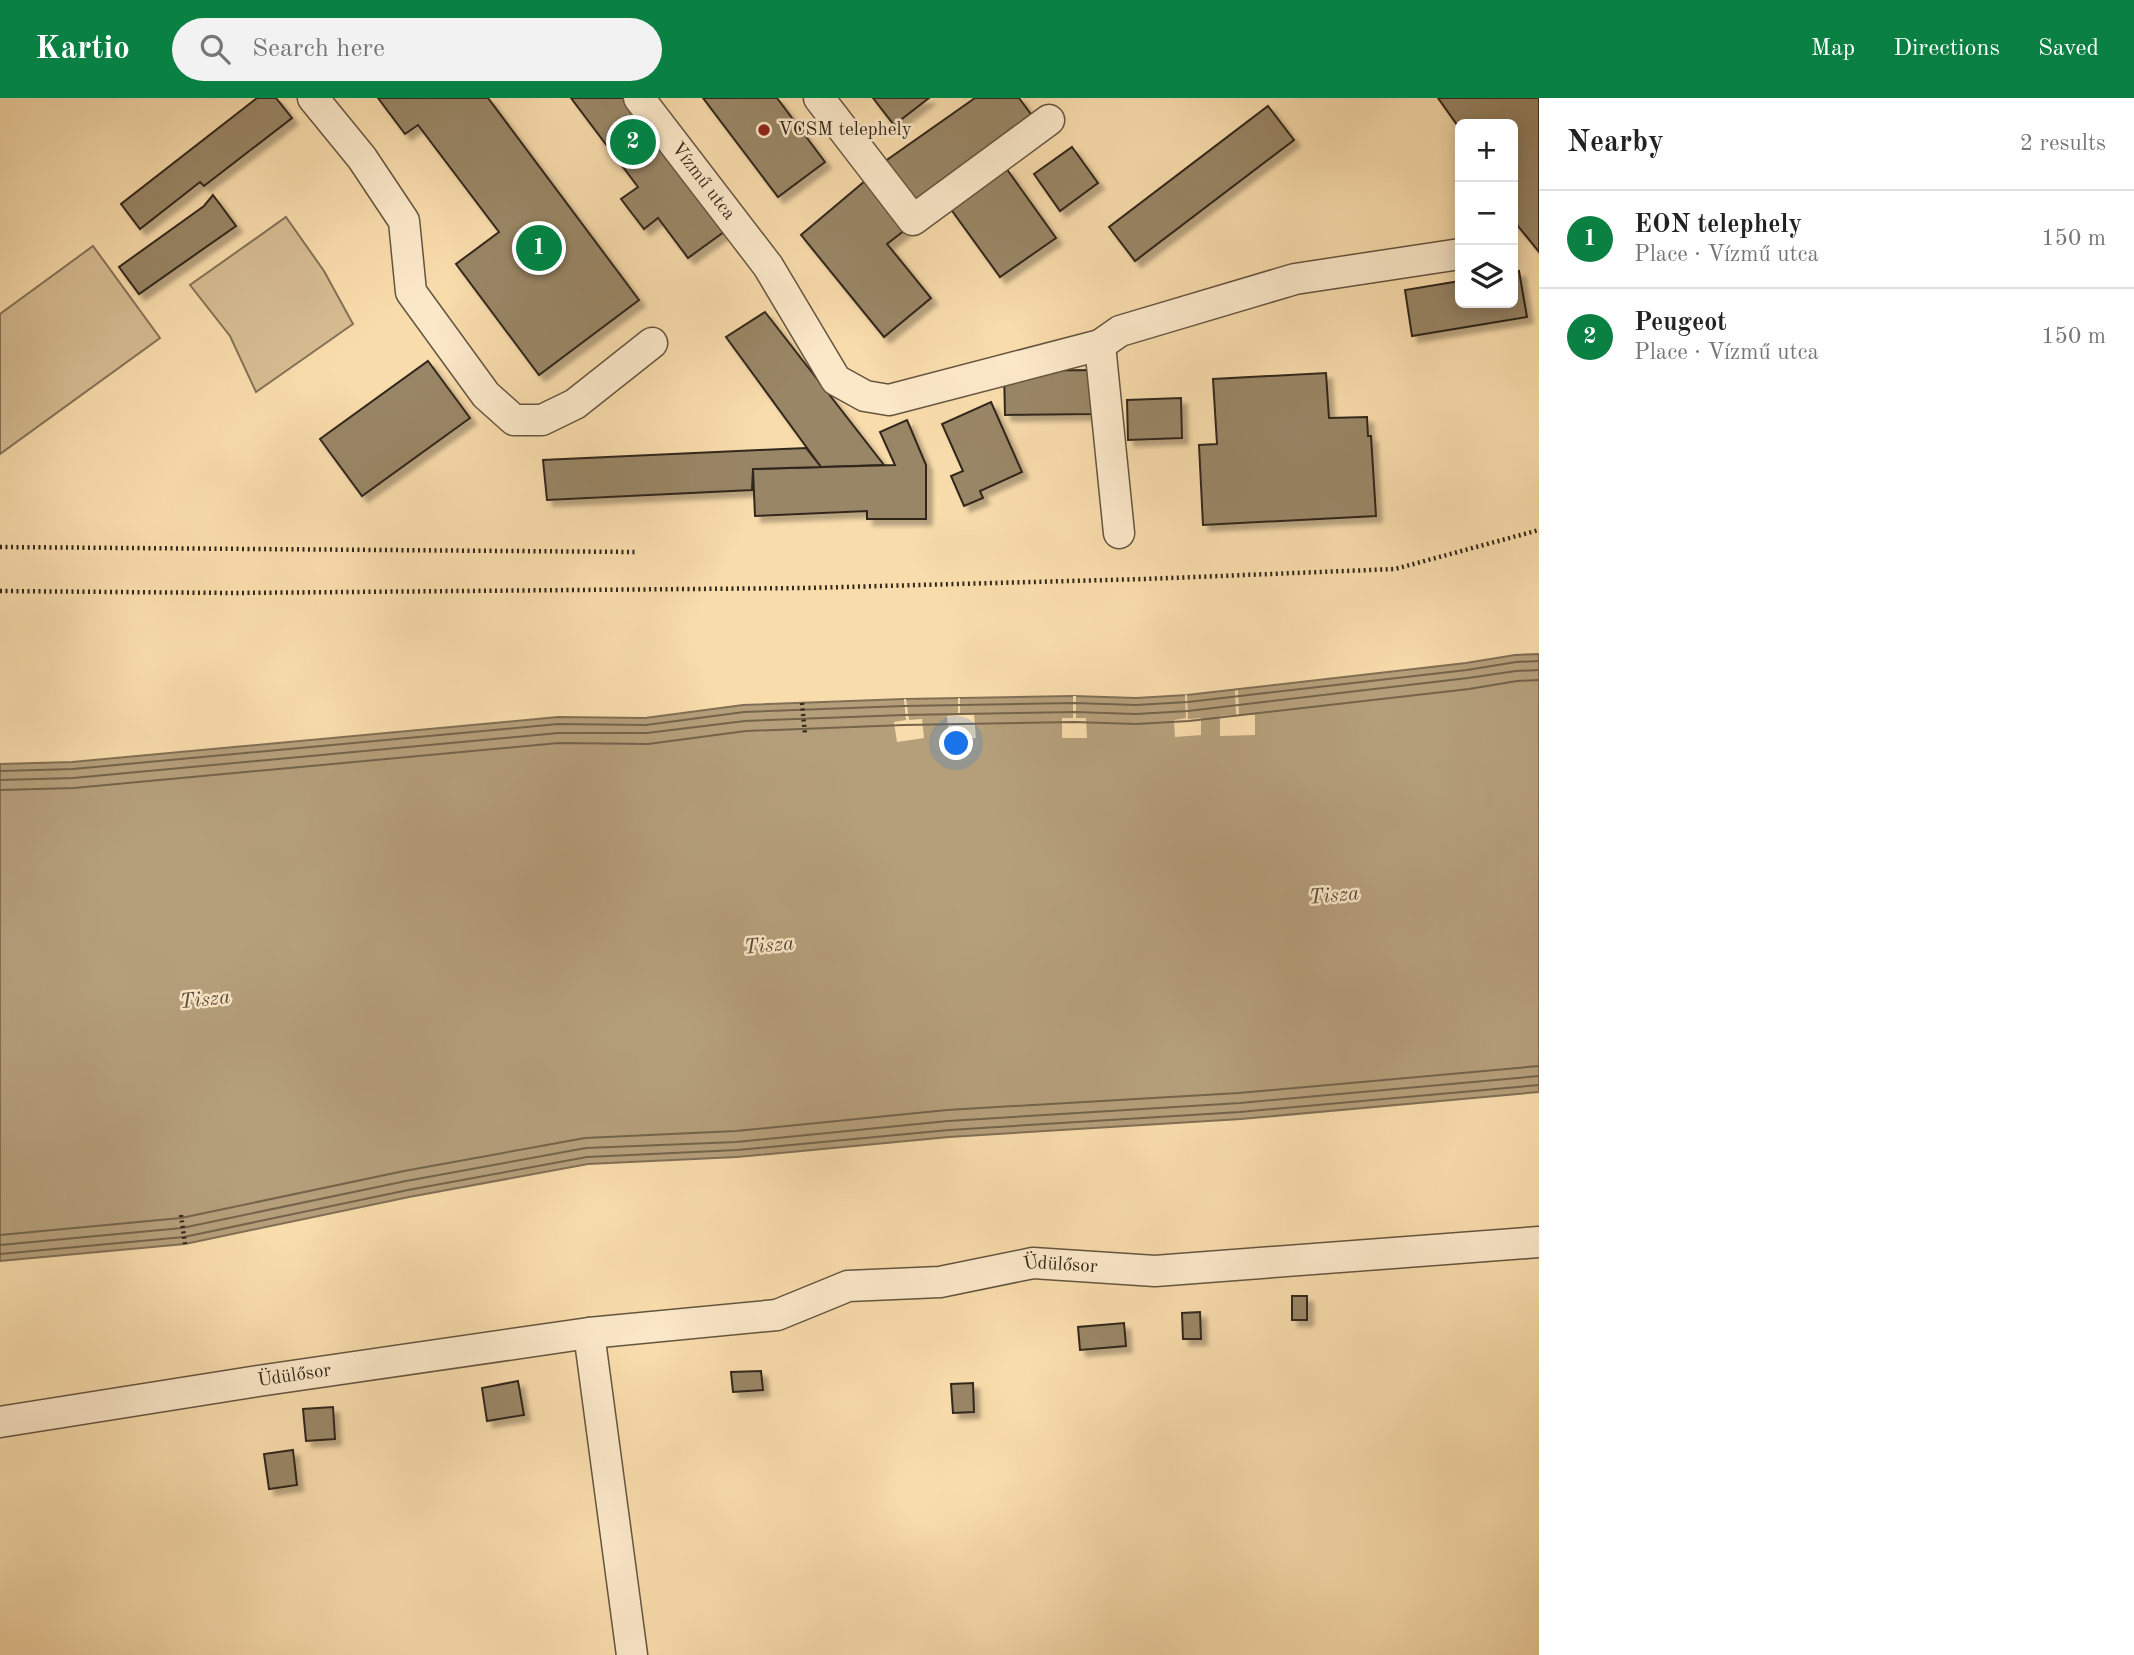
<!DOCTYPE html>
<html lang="en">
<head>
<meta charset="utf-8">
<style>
  :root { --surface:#fff; --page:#f2f2f2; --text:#222; --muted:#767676; --line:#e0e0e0; --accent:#0b8043 }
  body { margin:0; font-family:"Old Standard TT",serif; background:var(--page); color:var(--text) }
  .controls { position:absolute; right:21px; top:21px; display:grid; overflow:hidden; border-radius:10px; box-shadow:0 4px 18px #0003 }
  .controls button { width:63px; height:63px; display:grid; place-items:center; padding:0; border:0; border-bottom:2px solid var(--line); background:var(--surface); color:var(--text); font:35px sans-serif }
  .you { position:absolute; left:957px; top:646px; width:24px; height:24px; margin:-18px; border:5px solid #fff; border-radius:50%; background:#1a73e8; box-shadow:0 0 0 10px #1a73e833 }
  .badge { display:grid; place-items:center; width:46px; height:46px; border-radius:50%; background:var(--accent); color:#fff; font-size:23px; font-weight:700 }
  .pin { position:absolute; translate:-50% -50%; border:4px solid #fff; box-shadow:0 2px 7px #0006 }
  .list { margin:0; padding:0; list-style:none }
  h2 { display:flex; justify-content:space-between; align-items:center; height:91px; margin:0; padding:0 28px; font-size:30px }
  h2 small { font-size:23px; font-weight:400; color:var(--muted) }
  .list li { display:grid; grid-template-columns:46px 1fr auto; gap:21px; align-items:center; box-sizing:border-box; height:98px; padding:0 28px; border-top:2px solid var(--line) }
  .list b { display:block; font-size:26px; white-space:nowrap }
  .list p { margin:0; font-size:23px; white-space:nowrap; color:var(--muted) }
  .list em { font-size:23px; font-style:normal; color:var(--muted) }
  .icon { flex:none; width:38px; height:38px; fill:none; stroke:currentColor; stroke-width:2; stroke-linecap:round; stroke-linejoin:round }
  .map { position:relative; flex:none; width:1539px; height:1557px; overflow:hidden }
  header { display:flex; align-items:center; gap:42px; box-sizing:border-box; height:98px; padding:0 35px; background:var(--accent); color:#fff }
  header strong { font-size:33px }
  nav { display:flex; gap:38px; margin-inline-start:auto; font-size:24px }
  .search { width:490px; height:63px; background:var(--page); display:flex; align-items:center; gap:18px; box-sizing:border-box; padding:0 24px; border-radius:38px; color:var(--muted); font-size:26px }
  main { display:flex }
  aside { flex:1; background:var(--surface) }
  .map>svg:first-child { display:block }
  .green { fill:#d7bd93; stroke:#847257; stroke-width:2 }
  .water { fill:#b59f7b; stroke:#816f55; stroke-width:2 }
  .pier { fill:#f9dcac }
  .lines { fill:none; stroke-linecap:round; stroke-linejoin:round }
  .shore { stroke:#74644b; stroke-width:2 }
  .building { fill:#998666; stroke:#32281b; stroke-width:2; filter:url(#shadow) }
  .minor-casing { stroke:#64553f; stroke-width:33 }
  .path { stroke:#32281b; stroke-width:4.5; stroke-dasharray:2 3.5; stroke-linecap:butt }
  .minor { stroke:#fbe8c9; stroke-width:30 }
  .poi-dot { fill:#8f2418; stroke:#fbe8c9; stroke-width:2.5 }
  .labels { text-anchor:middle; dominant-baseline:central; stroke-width:5; stroke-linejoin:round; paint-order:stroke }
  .poi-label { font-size:19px; fill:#32281b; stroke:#fbe8c9; text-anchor:start }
  .street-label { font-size:19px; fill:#32281b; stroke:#fbe8c9 }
  .water-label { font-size:21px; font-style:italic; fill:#594c38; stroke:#fbe8c9 }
</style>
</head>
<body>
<header>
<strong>Kartio</strong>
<div class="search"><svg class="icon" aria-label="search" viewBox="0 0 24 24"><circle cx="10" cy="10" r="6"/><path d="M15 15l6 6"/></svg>Search here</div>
<nav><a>Map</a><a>Directions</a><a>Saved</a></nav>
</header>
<main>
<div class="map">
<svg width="1539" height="1557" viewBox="0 0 1539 1557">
  <defs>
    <filter id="shadow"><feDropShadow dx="6" dy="6" stdDeviation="2" flood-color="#0004"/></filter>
  </defs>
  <rect width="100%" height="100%" fill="#f9dcac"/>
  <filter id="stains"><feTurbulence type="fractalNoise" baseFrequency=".00286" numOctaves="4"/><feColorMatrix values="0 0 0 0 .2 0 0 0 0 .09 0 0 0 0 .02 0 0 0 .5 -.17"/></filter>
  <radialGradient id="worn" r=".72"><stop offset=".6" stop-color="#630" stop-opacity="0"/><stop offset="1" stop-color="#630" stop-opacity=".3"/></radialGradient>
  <g class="green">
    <path d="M 286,119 L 324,173 L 353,226 L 256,294 L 230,238 L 190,187 Z"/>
    <path d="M 93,148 L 160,240 L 0,356 L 0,216 Z"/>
  </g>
  <path class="water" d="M 1539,556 L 1539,994 L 1241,1021 L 949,1039 L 737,1059 L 588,1066 L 409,1099 L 185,1146 L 0,1163 L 0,666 L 72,664 L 558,619 L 645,620 L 743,607 L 904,601 L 1073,598 L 1136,600 L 1187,597 L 1466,565 L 1515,557 Z"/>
  <g class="pier">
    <path d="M 1238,592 L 1239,617 L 1255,617 L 1255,637 L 1220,638 L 1220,618 L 1236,617 L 1235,593 Z"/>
    <path d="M 1185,597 L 1187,597 L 1188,621 L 1201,620 L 1201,637 L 1175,639 L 1174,622 L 1186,620 Z"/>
    <path d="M 1073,598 L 1076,598 L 1076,620 L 1086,620 L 1087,640 L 1062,640 L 1062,620 L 1073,620 Z"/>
    <path d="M 958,600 L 960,600 L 960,617 L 974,616 L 976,640 L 949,642 L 947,618 L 958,617 Z"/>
    <path d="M 904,601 L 906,601 L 909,622 L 922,621 L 924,640 L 897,644 L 894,624 L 906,622 Z"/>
  </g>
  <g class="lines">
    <g class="shore">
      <path d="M 0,673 L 73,671 L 558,626 L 646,627 L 744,614 L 904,608 L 1074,605 L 1136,607 L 1188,604 L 1467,572 L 1516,564 L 1539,563"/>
      <path d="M 0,682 L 73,680 L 558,635 L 647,635 L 745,623 L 904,617 L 1074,614 L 1136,616 L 1188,613 L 1468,580 L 1516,573 L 1539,572"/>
      <path d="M 0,692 L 74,690 L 559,645 L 648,646 L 746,633 L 904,627 L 1074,624 L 1136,626 L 1189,623 L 1469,591 L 1517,583 L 1539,582"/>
      <path d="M 0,1137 L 181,1120 L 404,1073 L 585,1040 L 736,1033 L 947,1012 L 1239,995 L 1539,968"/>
      <path d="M 0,1147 L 182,1130 L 406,1083 L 586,1050 L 736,1044 L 948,1023 L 1240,1005 L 1539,978"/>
      <path d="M 0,1156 L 184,1139 L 408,1092 L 587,1059 L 737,1052 L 949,1032 L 1240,1014 L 1539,987"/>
    </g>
  </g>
  <g class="building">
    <path d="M 257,0 L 276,0 L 292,20 L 204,88 L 200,84 L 140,131 L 121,106 Z"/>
    <path d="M 378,0 L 488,0 L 639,202 L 539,277 L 456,166 L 499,134 L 418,27 L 405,36 Z"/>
    <path d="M 571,0 L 629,0 L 728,131 L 688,160 L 658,120 L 644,131 L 621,101 L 638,89 Z"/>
    <path d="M 703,0 L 777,0 L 825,64 L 778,99 Z"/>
    <path d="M 873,0 L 929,0 L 894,27 Z"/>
    <path d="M 975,0 L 1019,0 L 1033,19 L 913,104 L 884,64 Z"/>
    <path d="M 1438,0 L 1539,0 L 1539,154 L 1513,122 L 1513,26 L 1460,26 L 1460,31 Z"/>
    <path d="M 1268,8 L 1294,42 L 1135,163 L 1109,129 Z"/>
    <path d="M 1072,49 L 1098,85 L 1060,113 L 1034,76 Z"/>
    <path d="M 1006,70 L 1056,140 L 1000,179 L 950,110 Z"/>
    <path d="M 865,83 L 905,132 L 887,146 L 931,200 L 884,239 L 801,137 Z"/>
    <path d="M 213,97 L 236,128 L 139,196 L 119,169 L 204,108 Z"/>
    <path d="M 1519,173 L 1527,219 L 1412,238 L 1405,192 L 1460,183 L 1460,205 L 1513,205 L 1513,174 Z"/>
    <path d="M 765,214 L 884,367 L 821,369 L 726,239 Z"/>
    <path d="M 428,263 L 470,320 L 362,398 L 320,341 Z"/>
    <path d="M 1093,272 L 1093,316 L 1005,317 L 1004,273 Z"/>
    <path d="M 1326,275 L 1329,320 L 1367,319 L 1368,338 L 1371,338 L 1376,418 L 1203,427 L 1199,347 L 1217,346 L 1213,281 Z"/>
    <path d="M 1181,300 L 1182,340 L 1128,342 L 1127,302 Z"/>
    <path d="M 991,304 L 1022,374 L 980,393 L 983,400 L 964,408 L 951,378 L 963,373 L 942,326 Z"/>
    <path d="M 907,322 L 926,367 L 926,421 L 867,421 L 867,413 L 755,418 L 753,371 L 895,367 L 880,334 Z"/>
    <path d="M 806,350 L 821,369 L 753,371 L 752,392 L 547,402 L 543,362 Z"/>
    <rect x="1292" y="1198" width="15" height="24"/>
    <path d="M 1200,1214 L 1201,1241 L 1183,1241 L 1182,1215 Z"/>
    <path d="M 1124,1225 L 1126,1248 L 1080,1252 L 1078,1229 Z"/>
    <path d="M 761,1273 L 763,1292 L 733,1294 L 731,1274 Z"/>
    <path d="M 518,1283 L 524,1317 L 487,1323 L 482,1290 Z"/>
    <path d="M 973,1285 L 974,1314 L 953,1315 L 951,1286 Z"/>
    <path d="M 333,1309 L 335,1341 L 306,1343 L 303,1311 Z"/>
    <path d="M 293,1352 L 297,1387 L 269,1391 L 264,1356 Z"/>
  </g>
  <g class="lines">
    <defs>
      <g id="minor">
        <path d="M 313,0 L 362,60 L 404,123 L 411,194 L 486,297 L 514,322 L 542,322 L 575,306 L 652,245"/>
        <path id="s1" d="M 639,0 L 768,168 L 836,282 L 865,298 L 889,302 L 1100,247 L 1120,233 L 1295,181 L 1460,156"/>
        <path d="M 819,0 L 913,122 L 1049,22"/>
        <path d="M 1100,247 L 1119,435"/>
        <path d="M 589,1235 L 632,1557"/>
        <path id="s2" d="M 0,1324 L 258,1283 L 589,1235 L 777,1217 L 848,1188 L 940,1184 L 1033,1165 L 1155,1173 L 1539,1144"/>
      </g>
    </defs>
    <use href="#minor" class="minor-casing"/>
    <g class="path">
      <path d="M 0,449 L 637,454"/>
      <path d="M 0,493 L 232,495 L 805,490 L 1145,481 L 1395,471 L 1539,432"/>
      <path d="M 802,605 L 805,636"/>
      <path d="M 181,1117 L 185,1146"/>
    </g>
    <use href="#minor" class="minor"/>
  </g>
  <circle class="poi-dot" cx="764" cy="32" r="7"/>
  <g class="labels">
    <g class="poi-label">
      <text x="778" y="32">VCSM telephely</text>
    </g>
    <g class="street-label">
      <text stroke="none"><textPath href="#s1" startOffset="105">Vízmű utca</textPath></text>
      <text stroke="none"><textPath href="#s2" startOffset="1076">Üdülősor</textPath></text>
      <text stroke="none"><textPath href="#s2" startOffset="298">Üdülősor</textPath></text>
    </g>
    <g class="water-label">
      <text transform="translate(1334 798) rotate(-5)">Tisza</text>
      <text transform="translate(769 848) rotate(-5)">Tisza</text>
      <text transform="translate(205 902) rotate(-6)">Tisza</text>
    </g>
  </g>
  <rect width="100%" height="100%" filter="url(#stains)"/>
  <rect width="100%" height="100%" fill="url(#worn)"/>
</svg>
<div class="controls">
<button>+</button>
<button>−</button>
<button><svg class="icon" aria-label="layers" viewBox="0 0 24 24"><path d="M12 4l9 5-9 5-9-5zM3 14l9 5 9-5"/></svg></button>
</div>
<div class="you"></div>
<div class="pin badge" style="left:539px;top:150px">1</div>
<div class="pin badge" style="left:633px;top:44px">2</div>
</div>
<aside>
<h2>Nearby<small>2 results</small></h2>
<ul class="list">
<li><span class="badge">1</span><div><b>EON telephely</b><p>Place · Vízmű utca</p></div><em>150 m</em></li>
<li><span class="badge">2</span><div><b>Peugeot</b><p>Place · Vízmű utca</p></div><em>150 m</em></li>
</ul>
</aside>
</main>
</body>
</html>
